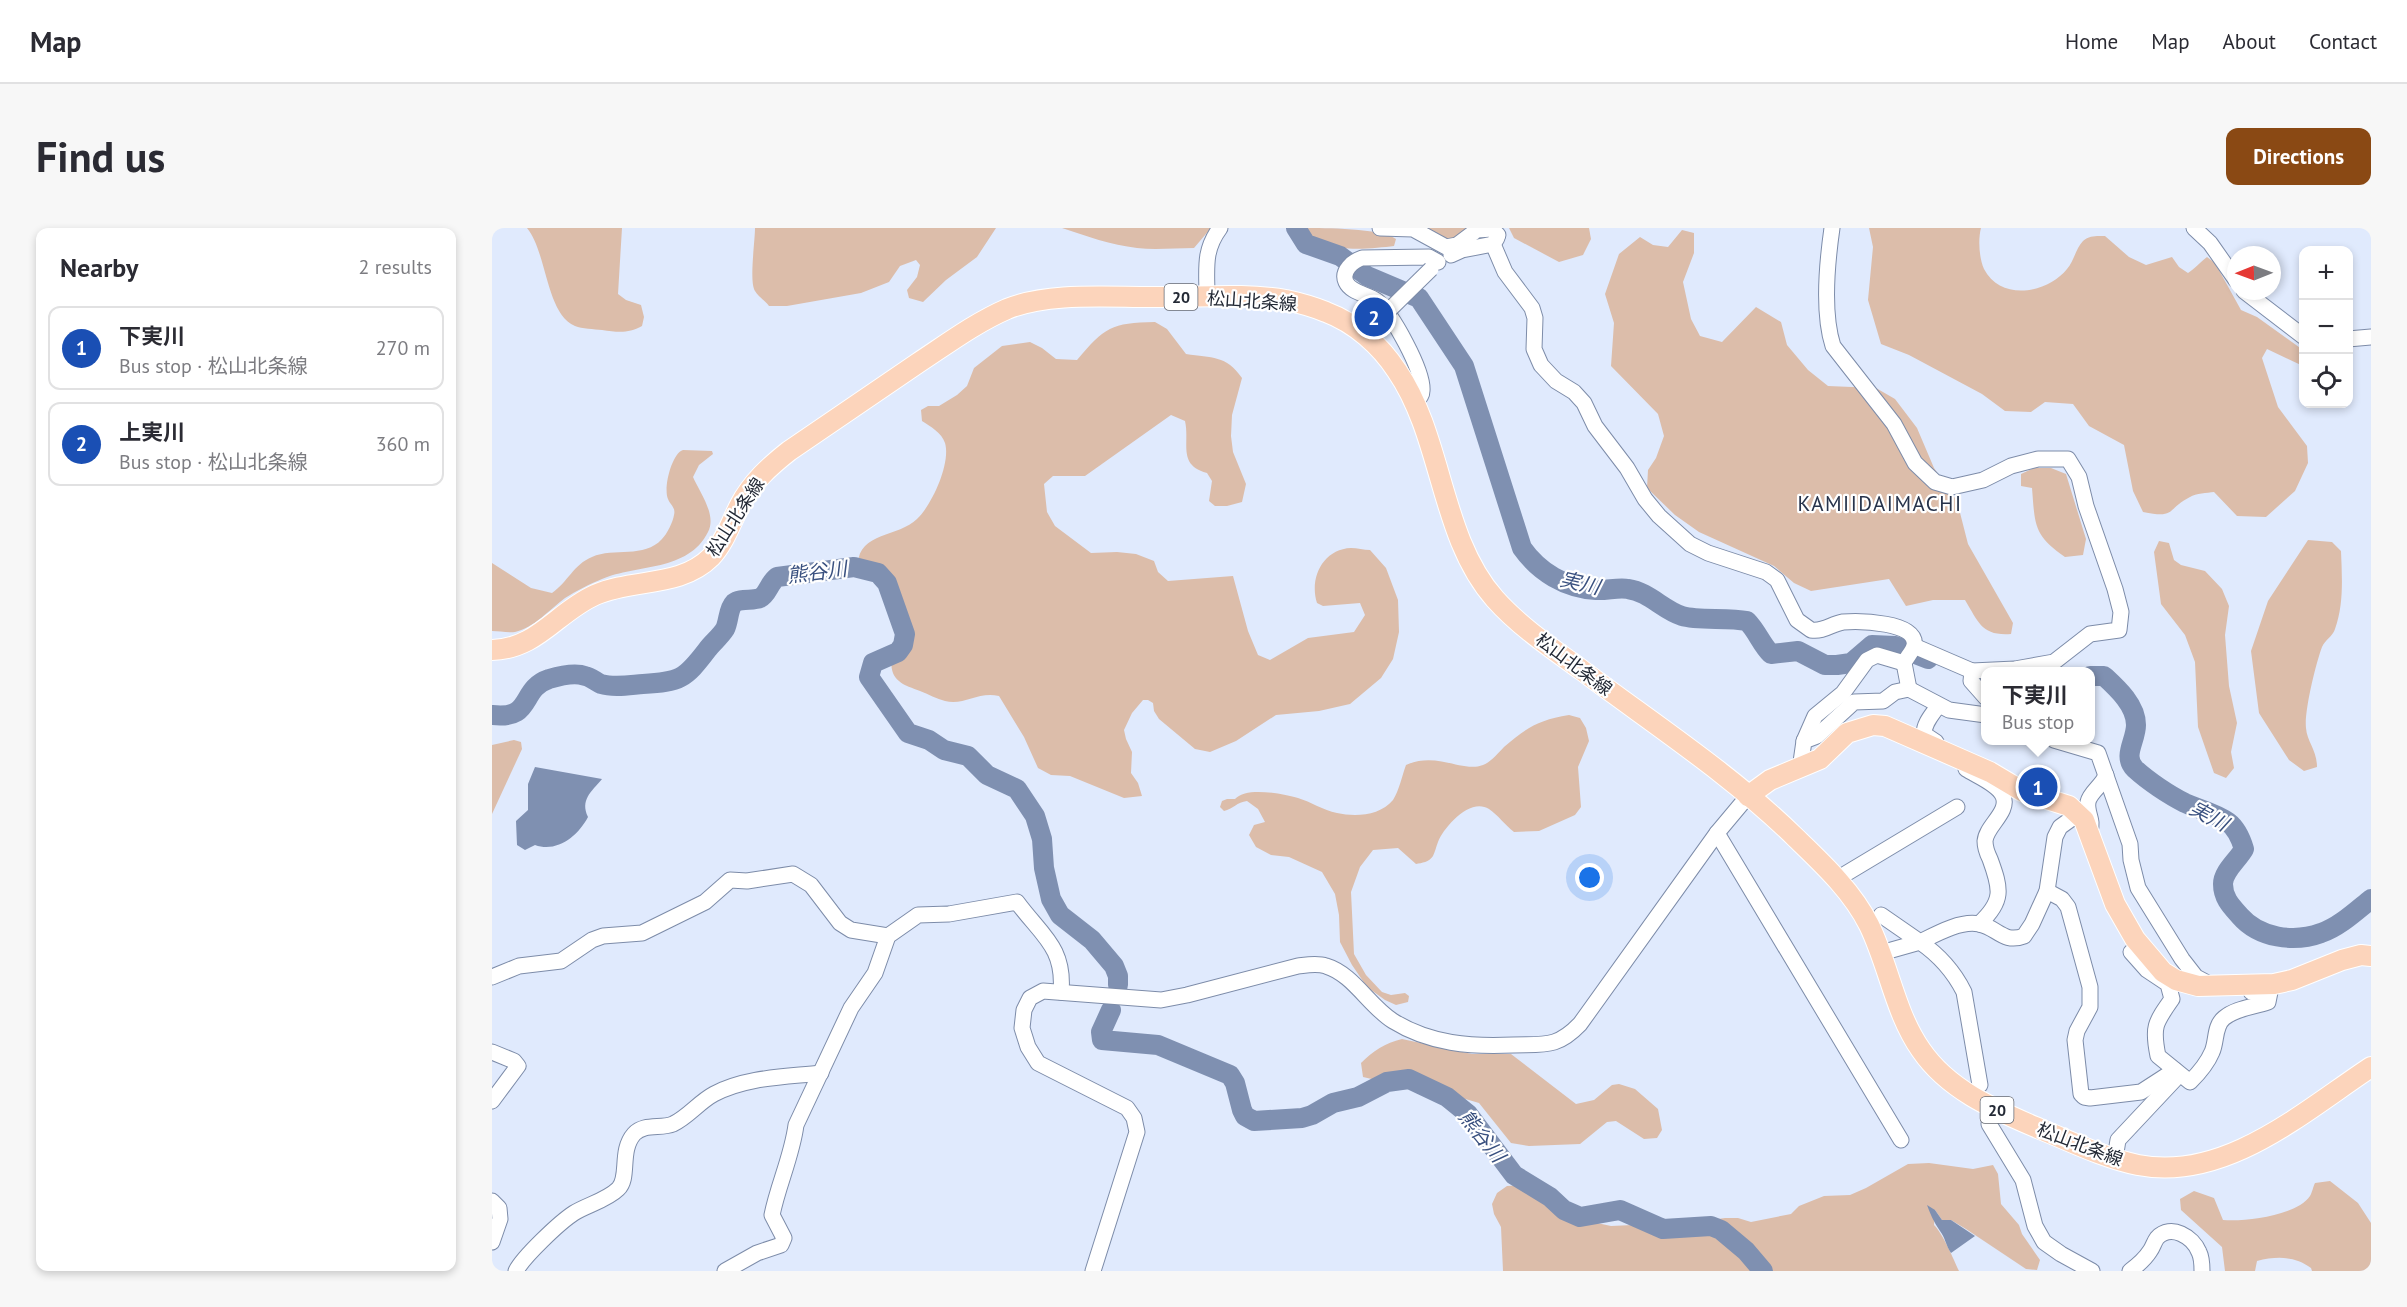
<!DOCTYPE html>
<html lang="en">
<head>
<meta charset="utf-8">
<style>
  :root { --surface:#fff; --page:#f7f7f7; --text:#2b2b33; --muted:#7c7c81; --line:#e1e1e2; --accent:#8a4914 }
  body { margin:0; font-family:"PT Sans","Noto Sans JP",sans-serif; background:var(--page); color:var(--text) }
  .controls { position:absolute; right:18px; top:18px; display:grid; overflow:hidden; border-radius:12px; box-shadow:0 3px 9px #0003 }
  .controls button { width:54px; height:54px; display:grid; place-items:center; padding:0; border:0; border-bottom:2px solid var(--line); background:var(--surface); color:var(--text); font:30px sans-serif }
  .compass { position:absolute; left:1735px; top:18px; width:54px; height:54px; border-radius:50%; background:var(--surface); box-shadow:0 3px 9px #0003; rotate:269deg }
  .you { position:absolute; left:1098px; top:650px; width:21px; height:21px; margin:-15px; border:4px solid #fff; border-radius:50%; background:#1a73e8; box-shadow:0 0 0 9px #1a73e833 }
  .badge { display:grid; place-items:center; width:39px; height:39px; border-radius:50%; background:var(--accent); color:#fff; font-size:20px; font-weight:700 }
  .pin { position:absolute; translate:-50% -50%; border:3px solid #fff; box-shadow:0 2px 6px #0006 }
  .popup { position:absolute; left:1489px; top:439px; width:114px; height:78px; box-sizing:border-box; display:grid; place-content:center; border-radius:12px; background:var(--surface); filter:drop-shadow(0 2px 4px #0005); font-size:20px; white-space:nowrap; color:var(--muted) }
  .popup b { font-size:22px; color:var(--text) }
  .popup::after { content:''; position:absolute; left:50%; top:100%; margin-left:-12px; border:12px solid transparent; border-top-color:var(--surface) }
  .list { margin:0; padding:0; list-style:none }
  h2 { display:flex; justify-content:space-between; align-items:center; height:78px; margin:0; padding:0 24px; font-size:26px }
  h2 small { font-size:20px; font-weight:400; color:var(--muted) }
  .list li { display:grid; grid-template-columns:39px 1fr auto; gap:18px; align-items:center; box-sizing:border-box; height:84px; margin:0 12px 12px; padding:0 12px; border:2px solid var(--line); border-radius:12px }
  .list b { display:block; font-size:22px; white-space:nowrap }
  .list p { margin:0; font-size:20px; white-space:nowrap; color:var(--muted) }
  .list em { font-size:20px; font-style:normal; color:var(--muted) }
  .icon { flex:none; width:33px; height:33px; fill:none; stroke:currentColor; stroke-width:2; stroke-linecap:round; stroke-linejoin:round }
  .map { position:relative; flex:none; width:1879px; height:1043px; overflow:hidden; border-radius:12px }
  header { display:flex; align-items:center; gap:36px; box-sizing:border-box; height:84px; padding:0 30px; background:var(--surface); border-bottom:2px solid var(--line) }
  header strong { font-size:28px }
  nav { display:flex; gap:33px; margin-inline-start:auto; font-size:21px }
  .intro { display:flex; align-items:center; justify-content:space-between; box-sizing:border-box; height:144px; padding:0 36px }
  h1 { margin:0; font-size:42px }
  .button { padding:15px 27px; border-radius:12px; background:var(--accent); color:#fff; font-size:21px; font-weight:700 }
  main { display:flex; gap:36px; padding:0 36px }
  aside { flex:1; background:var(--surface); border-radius:12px; box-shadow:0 3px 9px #0003 }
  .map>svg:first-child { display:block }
  .green { fill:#dcbdaa }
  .water { fill:#7f90b1 }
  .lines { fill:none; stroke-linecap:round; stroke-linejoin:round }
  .river { stroke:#7f90b1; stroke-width:20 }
  .minor-casing { stroke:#7d8ca9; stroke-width:17 }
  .major-casing { stroke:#fff; stroke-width:22 }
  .minor { stroke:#fff; stroke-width:15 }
  .major { stroke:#fcd4bb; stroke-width:20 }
  .minor-bridge-casing { stroke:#7d8ca9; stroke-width:17; stroke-linecap:butt }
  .minor-bridge { stroke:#fff; stroke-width:15 }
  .labels { text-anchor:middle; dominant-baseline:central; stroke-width:4.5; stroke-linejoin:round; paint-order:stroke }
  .shield { fill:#fff; stroke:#656972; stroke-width:1.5 }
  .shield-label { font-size:16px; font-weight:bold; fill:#232935 }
  .street-label { font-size:18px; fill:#232935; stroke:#fff }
  .water-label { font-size:20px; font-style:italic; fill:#39507f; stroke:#fff }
  .quarter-label { font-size:21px; letter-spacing:1.5px; fill:#27334b; stroke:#fff }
</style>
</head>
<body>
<header>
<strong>Map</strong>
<nav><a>Home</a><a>Map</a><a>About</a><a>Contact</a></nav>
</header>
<div class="intro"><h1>Find us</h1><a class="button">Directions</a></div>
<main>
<aside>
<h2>Nearby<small>2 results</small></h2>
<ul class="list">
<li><span class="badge" style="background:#1a4fb4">1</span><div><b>下実川</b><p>Bus stop · 松山北条線</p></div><em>270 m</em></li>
<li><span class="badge" style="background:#1a4fb4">2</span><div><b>上実川</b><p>Bus stop · 松山北条線</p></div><em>360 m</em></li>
</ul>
</aside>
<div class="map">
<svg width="1879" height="1043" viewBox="0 0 1879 1043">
  <rect width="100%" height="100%" fill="#e0eafd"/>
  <g class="green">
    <path d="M 35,0 L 130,0 L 126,66 L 134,72 L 149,77 L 152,89 L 150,98 C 136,106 125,104 110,102 C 102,101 90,101 83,98 C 54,86 55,24 35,0 Z"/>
    <path d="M 263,0 L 504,0 L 485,29 L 454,52 L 431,74 L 417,70 L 415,62 L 425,49 L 428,37 L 424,32 L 408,38 L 397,54 L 369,65 L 295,78 L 277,78 C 273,73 266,68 263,63 C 257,54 263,14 263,0 Z"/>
    <path d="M 570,0 L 719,0 L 702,20 C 683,20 663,22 645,20 C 619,17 594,8 570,0 Z"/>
    <path d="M 811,0 C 834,0 887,0 904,11 L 902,18 C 877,21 825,27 811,0 Z"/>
    <path d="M 934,0 L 974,0 L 968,9 L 956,12 Z"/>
    <path d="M 1017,0 L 1097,0 L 1099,11 L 1091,27 L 1067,34 L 1022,10 Z"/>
    <path d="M 1377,0 L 1489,0 C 1486,11 1487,30 1492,41 C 1509,74 1556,65 1575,41 C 1582,33 1584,20 1591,13 C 1598,7 1605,8 1613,8 L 1637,29 L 1654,37 L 1680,29 L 1687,39 L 1696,45 C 1704,40 1708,34 1715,29 L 1723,35 L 1749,82 L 1765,89 L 1811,122 L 1811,138 L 1775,121 L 1770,130 L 1786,179 L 1815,218 L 1816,235 L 1803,263 L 1774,289 L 1745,288 L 1722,264 C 1715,265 1704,265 1698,269 C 1674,281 1685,291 1651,284 L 1641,263 L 1632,217 L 1597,198 L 1581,176 L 1553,174 L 1539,184 L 1513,183 L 1490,166 L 1417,127 L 1389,116 L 1376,72 L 1381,19 Z"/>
    <path d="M 1190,2 L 1202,5 L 1202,25 L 1191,54 L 1199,91 L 1208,108 L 1230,114 L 1264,79 L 1289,94 L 1295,117 L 1316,142 L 1336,158 L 1384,160 L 1403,171 L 1425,200 L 1442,240 L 1465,273 L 1476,316 L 1521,395 L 1519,406 C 1490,408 1487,395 1473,372 L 1441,372 L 1414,378 L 1397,351 L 1319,363 L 1302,355 L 1282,338 L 1207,304 L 1183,287 L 1155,260 L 1156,242 L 1164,230 L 1172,208 L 1166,186 L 1119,138 L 1122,95 L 1113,66 L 1127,26 L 1148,9 L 1161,17 L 1176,19 Z"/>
    <path d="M 663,94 L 675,101 L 694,126 C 720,130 734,127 750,150 L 740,187 L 739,208 L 741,224 L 754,256 L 750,274 L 735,278 L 723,278 L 717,273 L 720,253 L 715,245 C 685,237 698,215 693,193 L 679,187 L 593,248 L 561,248 L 552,256 L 555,284 L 563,298 L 599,325 L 625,324 L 644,326 L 662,333 L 666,344 L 676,353 L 741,348 L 756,403 L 766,427 L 778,432 L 816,410 L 862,404 L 873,387 L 868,375 L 831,378 L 825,375 C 817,350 831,321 859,320 C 865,320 872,322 878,322 L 894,340 L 906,372 L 907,404 L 901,431 L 889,450 L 858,476 L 827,483 L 784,487 L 744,513 L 718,524 L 703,521 L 667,491 L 662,483 L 661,475 L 656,472 L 651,472 L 640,485 L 632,502 L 634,511 L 640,524 L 639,545 L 646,555 L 650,568 L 632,570 L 578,548 L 559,547 L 546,540 L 532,509 L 507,468 C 486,463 472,478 453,473 C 445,471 436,466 428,463 C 421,460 412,458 407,453 C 386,437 416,395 404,370 C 397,356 379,344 366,336 C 367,304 407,309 425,291 C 440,277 459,235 453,215 C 450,205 438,198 430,193 L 429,182 L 436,178 L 447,178 L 465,167 L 475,158 L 482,140 L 510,118 L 538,114 L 550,120 L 564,131 L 585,132 C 613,99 619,95 663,94 Z"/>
    <path d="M 191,222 L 220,223 L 221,226 L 207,237 L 201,249 C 208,265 225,287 216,304 C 196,344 145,336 110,351 C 98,356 84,363 73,370 C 58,381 42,400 23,404 C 16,405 7,403 0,403 L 0,335 L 39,360 L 60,365 C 75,355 82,336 100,329 C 122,319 152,331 170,311 C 175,306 181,294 182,287 C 184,279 178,277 176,271 C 171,260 180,225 191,222 Z"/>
    <path d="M 1542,240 L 1559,240 L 1574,246 L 1594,311 L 1591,327 L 1573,329 C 1541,307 1543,296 1540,260 L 1529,258 L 1529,246 Z"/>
    <path d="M 1816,312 L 1840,314 L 1849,323 C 1850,349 1852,376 1843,401 C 1841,408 1833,412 1830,419 C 1824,435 1812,484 1814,500 C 1815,514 1825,522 1825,539 L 1812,543 L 1797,532 L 1767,485 L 1759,423 L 1776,373 Z"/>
    <path d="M 1667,313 L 1677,315 L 1682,332 L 1689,337 L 1713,343 L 1730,361 L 1737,378 L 1733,407 L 1737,458 L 1745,495 L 1739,524 L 1742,540 L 1734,550 L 1722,545 L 1706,499 L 1703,434 L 1693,407 L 1669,376 L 1662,324 Z"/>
    <path d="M 1077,487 L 1088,490 L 1094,500 L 1097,513 L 1086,539 L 1089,579 L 1083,587 L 1047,603 L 1022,604 C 1013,597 1006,587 997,581 C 978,569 952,599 946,614 C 944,619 943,624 941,628 C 937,634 930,635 924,636 L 906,620 L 881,622 L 868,639 L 859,664 L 862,726 L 874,747 L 890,764 L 899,767 L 913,765 L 917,768 L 916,774 L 904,777 L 893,772 L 875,759 L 860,737 L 848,714 L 847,687 L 843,666 L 830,644 L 797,629 L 779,627 L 764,619 L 757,607 L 762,597 L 773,594 L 766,581 L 755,573 C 745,574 741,581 732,583 L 728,579 L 730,573 L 735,571 L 743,571 C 755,558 790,566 806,570 C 819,574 831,582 845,585 C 863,589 888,588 901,572 C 907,563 910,548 914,537 C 945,523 970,545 991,537 C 999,534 1006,525 1012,519 C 1035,499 1047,492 1077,487 Z"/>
    <path d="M 22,512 L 29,514 L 30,521 L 0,586 L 0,517 Z"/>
    <path d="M 910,811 L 980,826 L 1019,826 L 1084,876 L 1102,872 L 1120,857 L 1127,856 L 1143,861 L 1166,881 L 1170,902 L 1165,910 L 1152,911 L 1124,893 L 1115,894 L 1088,916 L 1037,918 L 1019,915 L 987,875 L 906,851 L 884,852 L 871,849 L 869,835 C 881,823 893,815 910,811 Z"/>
    <path d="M 1437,935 L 1481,941 L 1501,937 L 1506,946 L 1509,976 L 1527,997 L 1530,1006 L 1548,1032 L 1545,1042 L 1534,1041 L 1474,1001 L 1459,992 L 1450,992 L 1443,982 L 1442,997 C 1451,1006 1461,1030 1467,1043 L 1011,1043 L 1009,999 L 1002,986 L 1000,976 L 1005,965 L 1015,958 L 1031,957 L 1064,977 L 1105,995 L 1119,998 L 1141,997 L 1163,1000 L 1233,990 L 1246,990 L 1259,994 L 1299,986 L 1307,978 L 1332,968 L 1358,967 L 1374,960 L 1416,936 Z"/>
    <path d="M 1838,953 L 1866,975 L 1879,995 L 1879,1043 L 1820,1043 L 1819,1040 C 1803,1028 1785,1028 1765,1033 L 1763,1043 L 1733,1043 L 1730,1019 L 1689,982 L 1688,971 L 1702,963 L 1722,970 L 1731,992 C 1753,994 1804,988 1818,968 C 1820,965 1821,959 1823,955 Z"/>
  </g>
  <g class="water">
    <path d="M 43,539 L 110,551 C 99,564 88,572 96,589 C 86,608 65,625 43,617 L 33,622 L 25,617 L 24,593 L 36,582 L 36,556 Z"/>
    <path d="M 1435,977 L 1443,982 L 1450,992 L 1459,992 L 1483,1008 L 1459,1025 C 1454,1018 1453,1009 1448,1003 C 1441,992 1440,990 1435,977 Z"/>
  </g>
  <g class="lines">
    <g class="river">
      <path d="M 804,0 L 814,16 L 848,28 L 875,48 L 927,70 L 972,138 L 1030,320 C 1047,344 1073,360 1104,362 C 1114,363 1126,359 1136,361 C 1157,364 1171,382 1190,388 C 1206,393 1236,389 1255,393 C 1265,403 1269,416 1279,426 L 1306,423 L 1333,437 L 1345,437 L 1359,435 L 1380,417 L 1403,418 L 1436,431"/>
      <path d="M 1598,448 L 1612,448 C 1625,460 1644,477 1644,497 C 1644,513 1630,528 1643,541 C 1656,553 1677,567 1693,575 C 1706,581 1724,585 1736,594 C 1744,600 1749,611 1752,621 C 1746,632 1731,643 1731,656 C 1731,670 1739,678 1748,688 C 1767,710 1802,715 1829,705 C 1847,699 1864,683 1879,671"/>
      <path d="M 0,487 C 42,492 27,461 57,451 C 67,448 83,444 93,448 C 99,449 104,454 109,456 C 122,460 138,457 151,456 C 188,454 193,451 215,422 C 220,415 228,409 233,401 C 237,393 236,381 242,375 C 248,370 261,373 268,370 C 276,366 277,355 285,349 L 362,339 L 386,345 L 395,355 L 413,406 L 411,417 L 406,424 L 381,435 L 377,449 L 416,505 L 437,512 L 452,522 L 476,528 L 495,547 L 525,561 L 543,588 L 550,611 L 552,640 L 559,671 L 568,687 L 600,712 L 622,738 L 626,748 L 626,757"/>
      <path d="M 619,782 L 609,804 L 610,812 L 666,817 L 738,847 L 743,855 L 750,882 L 753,888 L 762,893 L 810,890 L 820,887 L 841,875 L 866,869 L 895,854 L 917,851 L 955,869 L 976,886 L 1022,947 L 1058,969 L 1072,982 L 1088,989 L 1128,982 L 1171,1001 L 1219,998 L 1229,1002 L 1254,1023 L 1271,1043"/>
    </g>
    <defs>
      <g id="minor">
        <path d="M 888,0 L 921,1 L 954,19 L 965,17 L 985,2 L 1000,1 L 1006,7"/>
        <path d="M 1340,0 C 1335,35 1330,84 1341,118 L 1402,196 L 1423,235 L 1443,254 L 1460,259 L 1491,252 L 1519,238 L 1546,231 L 1576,231 L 1587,249 L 1594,278 L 1623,361 L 1629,384 L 1627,402 L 1598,406 L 1562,434 L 1523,441 L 1480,443 L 1479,453 L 1494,470"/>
        <path d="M 1702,0 L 1718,15 L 1744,52"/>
        <path d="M 1001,16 L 1013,44 L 1040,80 L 1043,90 L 1042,121 L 1049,137 L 1064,153 L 1082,164 L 1092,175 L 1103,198 L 1135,240 L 1153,271 L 1167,288 L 1198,316 L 1216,325 L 1274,344 L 1285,352 L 1305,392 L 1319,402 C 1332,404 1339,396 1351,394 C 1365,393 1427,393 1422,418 C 1420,424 1415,429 1412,435 L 1417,461"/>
        <path d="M 959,27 L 970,22 L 1001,16 L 1005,10"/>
        <path d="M 1752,63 L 1812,109"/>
        <path d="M 715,69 C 715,41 711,23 728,0"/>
        <path d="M 1856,111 L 1879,109"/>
        <path d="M 923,174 C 927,171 930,168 930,163 C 932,143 900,86 885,73 C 876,66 859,65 854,54 C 849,43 861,33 870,30 L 937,29 L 946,34"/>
        <path d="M 1422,418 L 1480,443"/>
        <path d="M 1562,512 L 1606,525 L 1638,616 L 1639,632 L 1646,660 L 1690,731 L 1704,749 L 1721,758"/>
        <path d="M 1312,513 L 1323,488 L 1351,465 L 1375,432 L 1385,427 L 1412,435"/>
        <path d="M 1442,516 L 1444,514 L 1432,506 C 1432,495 1440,487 1446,478"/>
        <path d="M 1308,541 L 1312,513 L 1325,508 L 1362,474 L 1391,473 L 1403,464 L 1417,461 L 1457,482 L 1494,487"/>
        <path d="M 1474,541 C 1485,548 1506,556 1511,568 C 1518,584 1494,598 1493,613 C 1493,620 1495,625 1498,631 C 1509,661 1512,673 1487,696"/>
        <path d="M 1598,602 C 1602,593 1594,584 1596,574 C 1598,564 1611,557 1614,547"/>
        <path d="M 1225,605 L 1409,912"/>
        <path d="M 1345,651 L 1465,579"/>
        <path d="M 1555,663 L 1570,671 L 1576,679 L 1598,759 L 1598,779 L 1585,803 L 1583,812 L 1589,866 L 1592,869 L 1598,870 L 1649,864 L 1683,842"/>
        <path d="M 1389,687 L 1428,714 C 1444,706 1469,692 1487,696 C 1505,699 1511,716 1532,708 L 1540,696 L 1555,663 L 1563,609 L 1568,599 L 1586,586"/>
        <path d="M 1639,724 L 1655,742 L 1676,756 L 1680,771 C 1663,795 1660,799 1666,828 L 1698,854 C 1707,845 1715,836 1720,824 C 1725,813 1722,798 1732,790 C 1744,780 1762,779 1776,774 L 1778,764 L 1759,764"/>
        <path d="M 1389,725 L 1428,714 C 1447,727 1461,742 1472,764 L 1488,857"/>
        <path d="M 0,749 L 27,738 L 69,733 L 100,712 L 111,708 L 150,705 L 213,674 L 238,652 L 255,653 L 301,646 L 319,657 L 348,695 L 359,702 L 396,708"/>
        <path d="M 0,824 L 22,833 L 26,838 L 0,873"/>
        <path d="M 1497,896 L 1531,952 L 1543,998 L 1552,1014 L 1569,1026 L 1600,1043"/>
        <path d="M 1623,931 L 1626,912 L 1687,847"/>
        <path d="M 0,973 L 7,980 L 8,991 L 0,1014"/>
        <path d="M 24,1043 C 31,1029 68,994 82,985 C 95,977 115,972 126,961 C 138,950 127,923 142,906 C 152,895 169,901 181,896 C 196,889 207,874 222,866 C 254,849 293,849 329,845"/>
        <path d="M 233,1043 L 265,1025 L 289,1017 L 292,1010 L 280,987 C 286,957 300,928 304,897 L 359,780 L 383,745 L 396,708 L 426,687 L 457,686 L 525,674 C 549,707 573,719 569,764"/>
        <path d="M 601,1043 L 645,904 L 642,890 L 635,880 L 546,835 L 536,819 L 530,800 L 532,782 L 538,770 L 551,763 L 669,772 L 695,767 L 806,738 C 815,737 825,735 834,738 C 861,746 877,778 901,793 C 938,816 979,819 1021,817 C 1053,816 1065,820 1088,796 L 1225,605 L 1256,568"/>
        <path d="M 1638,1043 C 1646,1037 1653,1031 1658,1023 C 1661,1019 1662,1014 1665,1010 C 1679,995 1701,1009 1707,1024 C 1710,1030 1710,1037 1710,1043"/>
      </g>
      <g id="major">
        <path d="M 0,422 C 45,421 65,384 103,367 C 141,350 188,360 219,329 C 233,314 239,294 248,277 C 260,254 278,238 297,223 C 340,194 383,164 426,135 C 455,116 483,95 515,81 C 559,63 622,70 670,69 C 710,69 755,65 794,72 C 808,75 822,79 834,84 C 863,95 888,117 905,143 C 951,210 948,309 1003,371 C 1028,399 1061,421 1091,443 C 1163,497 1240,547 1304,610 C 1331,636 1360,663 1377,697 C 1397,738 1403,785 1429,822 C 1457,863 1504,882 1548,901 C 1580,914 1612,930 1646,937 C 1733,954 1811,884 1879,839"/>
        <path d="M 1256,568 L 1278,552 L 1328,531 L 1355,505 L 1381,497 L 1393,498 L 1498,544 L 1530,563 L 1577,578 L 1592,592 L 1623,676 L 1643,711 L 1671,744 L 1684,752 L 1706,758 L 1782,756 L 1800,752 L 1850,732 L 1869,727 L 1879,728"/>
      </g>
    </defs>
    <use href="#minor" class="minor-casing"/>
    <use href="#major" class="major-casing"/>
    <use href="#minor" class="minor"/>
    <use href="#major" class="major"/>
    <defs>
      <path id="minor-bridge" d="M 887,92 L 939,41"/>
    </defs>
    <use href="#minor-bridge" class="minor-bridge-casing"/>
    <use href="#minor-bridge" class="minor-bridge"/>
  </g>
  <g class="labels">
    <g class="shield">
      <rect x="672.5" y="56" width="33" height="26" rx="4.5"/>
      <rect x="1488.5" y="869" width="33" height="26" rx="4.5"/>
    </g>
    <g class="shield-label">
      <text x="689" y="69">20</text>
      <text x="1505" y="882">20</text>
    </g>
    <g class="street-label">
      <text transform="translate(760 73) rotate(4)">松山北条線</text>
      <text transform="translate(243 289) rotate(-57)">松山北条線</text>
      <text transform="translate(1082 436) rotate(37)">松山北条線</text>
      <text transform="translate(1588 916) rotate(21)">松山北条線</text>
    </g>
    <g class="water-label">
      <text transform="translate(325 344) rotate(-7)">熊谷川</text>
      <text transform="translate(1088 355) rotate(13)">実川</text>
      <text transform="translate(1717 588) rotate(28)">実川</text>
      <text transform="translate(990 908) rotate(51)">熊谷川</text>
    </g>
    <g class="quarter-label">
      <text x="1388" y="275">KAMIIDAIMACHI</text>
    </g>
  </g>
</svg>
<div class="controls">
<button>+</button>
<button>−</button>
<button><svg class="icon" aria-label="locate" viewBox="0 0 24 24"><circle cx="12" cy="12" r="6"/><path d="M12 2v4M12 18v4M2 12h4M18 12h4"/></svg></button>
</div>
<svg class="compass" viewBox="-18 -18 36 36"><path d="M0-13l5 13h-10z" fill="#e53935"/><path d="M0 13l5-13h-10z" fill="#7c7c81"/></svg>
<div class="you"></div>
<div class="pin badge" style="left:1546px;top:559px;background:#1a4fb4">1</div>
<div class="popup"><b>下実川</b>Bus stop</div>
<div class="pin badge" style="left:882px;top:89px;background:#1a4fb4">2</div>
</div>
</main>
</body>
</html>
